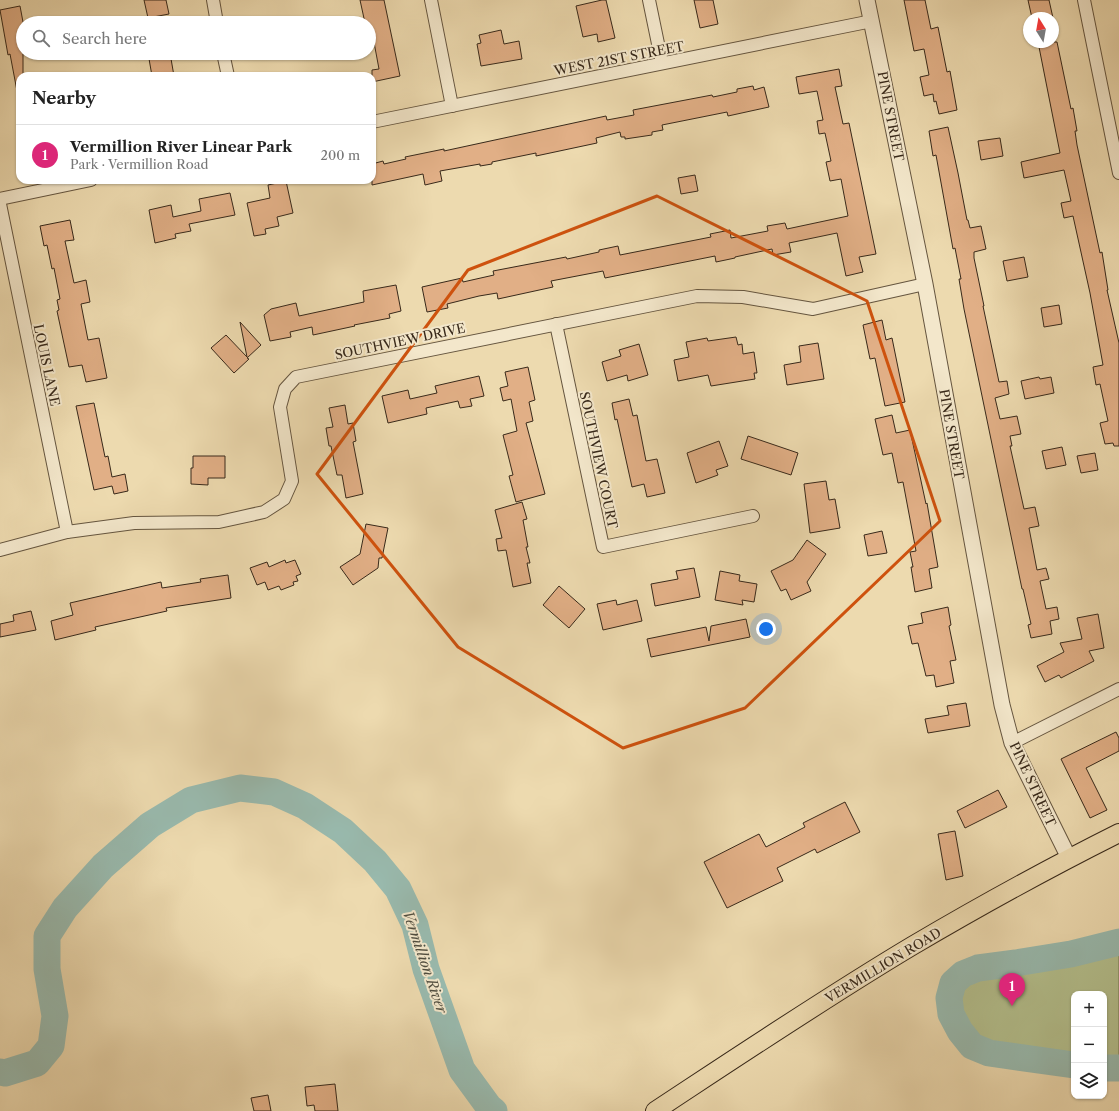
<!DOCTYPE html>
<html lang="en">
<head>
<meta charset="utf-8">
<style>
  :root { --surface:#fff; --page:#f6f6f6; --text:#222; --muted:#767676; --line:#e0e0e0; --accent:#db2777 }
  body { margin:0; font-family:"Libre Caslon Text",serif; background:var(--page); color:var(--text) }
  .controls { position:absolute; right:12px; bottom:12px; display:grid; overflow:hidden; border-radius:8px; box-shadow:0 1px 3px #0004 }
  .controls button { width:36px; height:36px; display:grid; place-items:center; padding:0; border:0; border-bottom:1px solid var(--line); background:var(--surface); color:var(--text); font:20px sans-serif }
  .compass { position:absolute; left:1023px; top:12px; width:36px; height:36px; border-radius:50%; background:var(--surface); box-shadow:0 1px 3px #0004; rotate:349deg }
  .you { position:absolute; left:766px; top:629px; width:14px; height:14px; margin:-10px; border:3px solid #fff; border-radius:50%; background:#1a73e8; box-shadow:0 0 0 6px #1a73e833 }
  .badge { display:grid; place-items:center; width:26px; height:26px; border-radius:50%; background:var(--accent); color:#fff; font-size:13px; font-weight:700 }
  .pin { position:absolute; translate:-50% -33px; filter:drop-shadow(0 1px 2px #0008) }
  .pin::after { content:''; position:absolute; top:21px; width:14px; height:12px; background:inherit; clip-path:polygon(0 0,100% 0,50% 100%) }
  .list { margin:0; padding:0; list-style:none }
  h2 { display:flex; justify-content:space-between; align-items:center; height:52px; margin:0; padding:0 16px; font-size:17px }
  h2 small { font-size:13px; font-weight:400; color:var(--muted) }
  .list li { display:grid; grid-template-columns:26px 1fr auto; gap:12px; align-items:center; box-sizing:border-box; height:60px; padding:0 16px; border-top:1px solid var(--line) }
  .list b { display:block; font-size:15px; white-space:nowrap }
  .list p { margin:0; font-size:13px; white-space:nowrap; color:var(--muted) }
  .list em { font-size:13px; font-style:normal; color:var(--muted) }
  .icon { flex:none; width:22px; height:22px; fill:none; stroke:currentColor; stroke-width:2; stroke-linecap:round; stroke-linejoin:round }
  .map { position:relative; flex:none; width:1119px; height:1111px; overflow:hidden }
  .search { position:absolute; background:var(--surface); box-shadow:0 1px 3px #0004; left:16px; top:16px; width:360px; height:44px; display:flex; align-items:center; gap:10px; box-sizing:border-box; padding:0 14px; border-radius:22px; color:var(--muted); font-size:15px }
  .panel { position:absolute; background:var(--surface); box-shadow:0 1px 3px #0004; left:16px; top:72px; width:360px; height:112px; border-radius:12px }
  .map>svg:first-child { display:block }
  .green { fill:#b4c08e; stroke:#767454 }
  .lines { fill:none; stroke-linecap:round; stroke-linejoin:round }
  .river { stroke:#99baae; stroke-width:27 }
  .building { fill:#e1af86; stroke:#38291a }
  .minor-casing { stroke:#65553f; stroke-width:14 }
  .tertiary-casing { stroke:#65553f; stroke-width:17 }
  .primary-casing { stroke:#38291a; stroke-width:20 }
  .minor { stroke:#f3e7cb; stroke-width:12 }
  .tertiary { stroke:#f3e7cb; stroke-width:15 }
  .primary { stroke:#eddaaf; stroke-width:18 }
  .marked { fill:none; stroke:#ce520e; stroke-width:3; stroke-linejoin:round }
  .labels { text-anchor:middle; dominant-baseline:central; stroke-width:4; stroke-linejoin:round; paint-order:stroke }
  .street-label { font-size:13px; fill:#38291a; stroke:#f3e7cb }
  .water-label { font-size:14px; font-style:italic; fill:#504d3f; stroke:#f3e7cb }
</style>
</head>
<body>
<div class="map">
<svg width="1119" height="1111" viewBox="0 0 1119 1111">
  <rect width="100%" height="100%" fill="#eddaaf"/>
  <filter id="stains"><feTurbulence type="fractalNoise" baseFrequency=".005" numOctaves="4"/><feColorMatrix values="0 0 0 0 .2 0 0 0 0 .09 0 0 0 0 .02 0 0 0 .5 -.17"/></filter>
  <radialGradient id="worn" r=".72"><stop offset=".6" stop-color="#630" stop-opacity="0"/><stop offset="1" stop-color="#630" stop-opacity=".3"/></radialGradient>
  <path class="green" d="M 1119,942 L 1119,1068 L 1104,1068 L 1104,994 L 1074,994 L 1074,1065 L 989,1053 L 972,1046 L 960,1031 L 951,1014 L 949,998 L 953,983 L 963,974 L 978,968 L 1016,963 L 1071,954 Z"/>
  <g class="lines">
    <g class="river">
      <path d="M 1074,1065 L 989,1053 L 972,1046 L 960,1031 L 951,1014 L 949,998 L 953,983 L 963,974 L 978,968 L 1016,963 L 1071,954 L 1119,942"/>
      <path d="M 1104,1068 L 1119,1068"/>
      <path d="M 0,1072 L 5,1073 L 37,1063 L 51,1046 L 55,1016 L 47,969 L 47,936 L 65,908 L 103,866 L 150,825 L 191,800 L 240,788 L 274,792 L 305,806 L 343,831 L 375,861 L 398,889 L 415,925 L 426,969 L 462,1070 L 489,1107 L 494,1111"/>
    </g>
  </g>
  <g class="building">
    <path d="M 144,0 L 166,0 L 169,14 L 148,18 Z"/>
    <path d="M 360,0 L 384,0 L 400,76 L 372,82 L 372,70 L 379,69 L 373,37 L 369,38 L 369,23 L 365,23 Z"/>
    <path d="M 602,0 L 606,0 L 615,38 L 598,42 L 597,34 L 583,37 L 576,6 Z"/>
    <path d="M 694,0 L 713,0 L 718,24 L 700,28 Z"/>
    <path d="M 904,0 L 925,0 L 931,29 L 938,27 L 947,72 L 950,71 L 957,110 L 939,114 L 936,101 L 934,102 L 933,94 L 924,96 L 920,77 L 929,75 L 924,49 L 914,51 Z"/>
    <path d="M 1028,0 L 1049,0 L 1053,18 L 1032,18 Z"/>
    <path d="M 20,6 L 23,22 L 23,76 L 20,76 L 20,91 L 17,91 L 10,54 L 8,55 L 0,10 Z"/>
    <path d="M 501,30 L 504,44 L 519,41 L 522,59 L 481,66 L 477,44 L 481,43 L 479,35 Z"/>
    <path d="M 1038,42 L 1057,42 L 1071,109 L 1073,108 L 1077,131 L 1075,131 L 1077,145 L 1100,253 L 1102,252 L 1108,290 L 1107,290 L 1119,343 L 1119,446 L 1114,446 L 1113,443 L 1105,444 L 1100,423 L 1108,421 L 1100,384 L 1096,385 L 1093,367 L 1103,365 L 1090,293 L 1073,216 L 1064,218 L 1061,203 L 1071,201 L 1064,170 L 1024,178 L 1021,162 L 1060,153 Z"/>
    <path d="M 148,53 L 170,53 L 174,76 L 152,76 Z"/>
    <path d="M 839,69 L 842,86 L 835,87 L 843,124 L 849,123 L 876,254 L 859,257 L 863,272 L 846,276 L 837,233 L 789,243 L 791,252 L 773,255 L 772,249 L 735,257 L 735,258 L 716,262 L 715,256 L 605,278 L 603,271 L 551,281 L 553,287 L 498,299 L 497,293 L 479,296 L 447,304 L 448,308 L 427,312 L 422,287 L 462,278 L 463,282 L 494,275 L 493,271 L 566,257 L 567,259 L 599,252 L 599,250 L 618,246 L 620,255 L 711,237 L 710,234 L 730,230 L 731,238 L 768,231 L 767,226 L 785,223 L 787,229 L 848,216 L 841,179 L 830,181 L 826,162 L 831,161 L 825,133 L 819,134 L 817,121 L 823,120 L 817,91 L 799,94 L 796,77 Z"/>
    <path d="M 753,86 L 754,90 L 764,87 L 769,107 L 728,116 L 727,112 L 662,125 L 663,130 L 652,132 L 652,135 L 625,139 L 625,137 L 621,137 L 620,132 L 596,138 L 597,143 L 536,156 L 536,153 L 492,162 L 492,164 L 480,166 L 480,164 L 440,171 L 442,181 L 425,185 L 423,174 L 372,185 L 372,164 L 383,161 L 384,164 L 406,159 L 405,157 L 444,149 L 444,151 L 606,116 L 607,120 L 634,115 L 633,110 L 712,95 L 713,97 L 737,92 L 737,89 Z"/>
    <path d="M 948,127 L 958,173 L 967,220 L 968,220 L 970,228 L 981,226 L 986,249 L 974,252 L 974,258 L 984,306 L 983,306 L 999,382 L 1007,381 L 1009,394 L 995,398 L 1000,419 L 1017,416 L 1021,434 L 1010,436 L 1012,446 L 1010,446 L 1024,509 L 1035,507 L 1039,526 L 1029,528 L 1037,570 L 1046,568 L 1049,579 L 1040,581 L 1046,609 L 1057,607 L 1059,619 L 1050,621 L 1052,634 L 1031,638 L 1028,625 L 1031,624 L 1023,589 L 1022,589 L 964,309 L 959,279 L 961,279 L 955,248 L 953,249 L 936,155 L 933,156 L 929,131 Z"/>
    <path d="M 1000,138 L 1003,156 L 981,160 L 978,141 Z"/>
    <path d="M 695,175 L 698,191 L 681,194 L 678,178 Z"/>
    <path d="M 286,181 L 293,213 L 277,217 L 279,226 L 265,229 L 266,234 L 254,236 L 247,203 L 270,198 L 268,185 Z"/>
    <path d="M 230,193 L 235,215 L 189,224 L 191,231 L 175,234 L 176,238 L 155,243 L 149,210 L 171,205 L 173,217 L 201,211 L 199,199 Z"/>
    <path d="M 70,220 L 74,240 L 65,241 L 74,283 L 86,280 L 90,302 L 81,304 L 88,340 L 99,338 L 107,378 L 86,382 L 82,365 L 69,367 L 57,311 L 59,310 L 57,300 L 60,299 L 54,268 L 52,269 L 47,245 L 44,246 L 40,226 Z"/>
    <path d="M 1024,257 L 1028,277 L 1007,281 L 1003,261 Z"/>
    <path d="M 396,285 L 401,311 L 389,314 L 390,318 L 354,325 L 355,326 L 313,335 L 312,327 L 290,332 L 291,337 L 270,341 L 264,315 L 271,309 L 296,303 L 299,316 L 364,302 L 363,291 Z"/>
    <path d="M 1059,305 L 1062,324 L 1044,327 L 1041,308 Z"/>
    <path d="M 882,320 L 886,340 L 892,338 L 905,402 L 885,406 L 875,358 L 870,359 L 863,325 Z"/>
    <path d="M 240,322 L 261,345 L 247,358 L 249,359 L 234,373 L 211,348 L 226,335 L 247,357 Z"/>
    <path d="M 736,337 L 738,345 L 742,344 L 743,354 L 754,352 L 757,373 L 754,373 L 755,379 L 711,386 L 708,375 L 678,381 L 674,360 L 689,357 L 686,342 L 707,338 L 708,341 Z"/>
    <path d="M 818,343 L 824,379 L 787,385 L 784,365 L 801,362 L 799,346 Z"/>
    <path d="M 639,344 L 648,375 L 628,381 L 627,375 L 607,381 L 602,362 L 621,356 L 619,350 Z"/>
    <path d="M 528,367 L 535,400 L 529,402 L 533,421 L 526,423 L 545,494 L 516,502 L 509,476 L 513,475 L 503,435 L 517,431 L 511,399 L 503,401 L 500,388 L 508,386 L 505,372 Z"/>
    <path d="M 479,376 L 484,396 L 470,399 L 472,406 L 460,408 L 458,401 L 426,408 L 427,414 L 388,423 L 382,396 L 408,390 L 410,399 L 437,393 L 435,386 Z"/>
    <path d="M 1039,377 L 1040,379 L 1051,377 L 1054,393 L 1025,399 L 1021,381 Z"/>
    <path d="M 629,399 L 633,416 L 637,415 L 646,461 L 657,459 L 665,493 L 647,497 L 644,484 L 632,487 L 617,419 L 615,420 L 612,403 Z"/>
    <path d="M 94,403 L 105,457 L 108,456 L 112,477 L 125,474 L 128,491 L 114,494 L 112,486 L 94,490 L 76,406 Z"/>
    <path d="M 345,405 L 348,424 L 353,423 L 356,441 L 353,442 L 363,494 L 346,498 L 342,475 L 337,475 L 331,446 L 329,446 L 326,428 L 333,427 L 329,408 Z"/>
    <path d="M 892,415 L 896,433 L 910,430 L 926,504 L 927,503 L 938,567 L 929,569 L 932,588 L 915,592 L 911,567 L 913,567 L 910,552 L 916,551 L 903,482 L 898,483 L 892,453 L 883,455 L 875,419 Z"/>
    <path d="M 748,436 L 798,453 L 791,475 L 741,459 Z"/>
    <path d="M 719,441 L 728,466 L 716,470 L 718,475 L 696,483 L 687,453 Z"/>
    <path d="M 1062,447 L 1066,465 L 1046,469 L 1042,451 Z"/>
    <path d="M 1095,453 L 1098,470 L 1081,473 L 1077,456 Z"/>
    <path d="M 193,456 L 225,456 L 225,478 L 208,478 L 208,485 L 191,484 L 191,468 L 193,468 Z"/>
    <path d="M 826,481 L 829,500 L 835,499 L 840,528 L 810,533 L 804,484 Z"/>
    <path d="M 522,502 L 527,519 L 523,520 L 528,547 L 526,547 L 530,563 L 527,563 L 531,583 L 513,587 L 506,550 L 498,551 L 496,539 L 502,538 L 495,510 Z"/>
    <path d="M 366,524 L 388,528 L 382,558 L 379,558 L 378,568 L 353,585 L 340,567 L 360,554 Z"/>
    <path d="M 882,531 L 887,553 L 868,556 L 864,535 Z"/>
    <path d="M 807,540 L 826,554 L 807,582 L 811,591 L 791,600 L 786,589 L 781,591 L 771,571 L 793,560 Z"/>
    <path d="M 285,560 L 286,563 L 295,560 L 301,574 L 296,576 L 298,581 L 293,582 L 294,585 L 281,590 L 279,586 L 268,590 L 265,582 L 257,585 L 250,568 L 267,562 L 269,567 Z"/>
    <path d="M 694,568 L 700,597 L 655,606 L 651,584 L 678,579 L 676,571 Z"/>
    <path d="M 720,571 L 740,575 L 739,581 L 757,584 L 754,602 L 742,600 L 743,605 L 715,600 Z"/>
    <path d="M 228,575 L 231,598 L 166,608 L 167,611 L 95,627 L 96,630 L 55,640 L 51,621 L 73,615 L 70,603 L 161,582 L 162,588 L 201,582 L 200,579 Z"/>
    <path d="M 559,586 L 585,609 L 569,628 L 543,605 Z"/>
    <path d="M 616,600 L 617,605 L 637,600 L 642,621 L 603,630 L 597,604 Z"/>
    <path d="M 948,607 L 951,625 L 949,626 L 956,660 L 950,661 L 954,683 L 936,687 L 934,675 L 926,676 L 918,643 L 912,644 L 908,626 L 923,623 L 921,613 Z"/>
    <path d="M 31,611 L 36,630 L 0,637 L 0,624 L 14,621 L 13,615 Z"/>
    <path d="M 1098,614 L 1104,648 L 1089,651 L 1094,661 L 1061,678 L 1059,675 L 1045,682 L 1037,666 L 1064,652 L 1060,643 L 1082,639 L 1077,618 Z"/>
    <path d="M 746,619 L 750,637 L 651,657 L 647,639 L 706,627 L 709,641 L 711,626 Z"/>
    <path d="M 966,703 L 970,726 L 928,733 L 925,719 L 949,715 L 947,706 Z"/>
    <path d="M 1116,732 L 1119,738 L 1119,751 L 1086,768 L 1107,810 L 1090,818 L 1061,759 Z"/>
    <path d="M 998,790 L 1007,807 L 965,828 L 957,811 Z"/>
    <path d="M 845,802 L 860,832 L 817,853 L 815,849 L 777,868 L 783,881 L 727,908 L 704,862 L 759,834 L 766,847 L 805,827 L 803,823 Z"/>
    <path d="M 955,831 L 963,876 L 946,880 L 938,834 Z"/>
    <path d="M 335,1084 L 338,1111 L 315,1111 L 314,1105 L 307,1106 L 305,1087 Z"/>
    <path d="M 268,1095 L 271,1111 L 254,1111 L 251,1098 Z"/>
  </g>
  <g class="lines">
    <defs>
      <g id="minor">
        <path d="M 213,0 L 217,23"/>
        <path d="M 431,0 L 452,106"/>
        <path d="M 649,0 L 662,63"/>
        <path d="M 1084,0 L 1119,173"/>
        <path d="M 223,53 L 228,76"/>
        <path d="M 372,122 L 872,21"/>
        <path d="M 0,199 L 91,180"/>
        <path d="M 0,204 L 67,532"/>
        <path d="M 556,324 L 603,547 L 753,516"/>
        <path d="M 0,550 L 67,532 L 134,523 L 219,522 L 264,512 L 284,499 L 292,481 L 280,407 L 285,389 L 296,377 L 697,296 L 743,297 L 813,309 L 925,284"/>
        <path d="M 1012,743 L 1119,689"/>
      </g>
      <path id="tertiary" d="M 867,0 L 925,284 L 1002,705 L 1012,743 L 1069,858"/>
      <path id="primary" d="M 655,1111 C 740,1055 825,998 912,946 C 980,906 1049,868 1119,833"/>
    </defs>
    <use href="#minor" class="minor-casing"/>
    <use href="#tertiary" class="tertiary-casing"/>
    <use href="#primary" class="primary-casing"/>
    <use href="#minor" class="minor"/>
    <use href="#tertiary" class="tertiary"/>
    <use href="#primary" class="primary"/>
  </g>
  <path class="marked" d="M 657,196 L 867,301 L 940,521 L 745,708 L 623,748 L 458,647 L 317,474 L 468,270 Z"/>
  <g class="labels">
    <g class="street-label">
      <text transform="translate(619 58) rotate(-11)">WEST 21ST STREET</text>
      <text transform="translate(891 116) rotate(79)">PINE STREET</text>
      <text transform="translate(400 341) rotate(-12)">SOUTHVIEW DRIVE</text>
      <text transform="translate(47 365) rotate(78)">LOUIS LANE</text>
      <text transform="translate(952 434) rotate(80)">PINE STREET</text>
      <text transform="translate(599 460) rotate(78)">SOUTHVIEW COURT</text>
      <text transform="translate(1033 784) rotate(65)">PINE STREET</text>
      <text transform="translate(883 965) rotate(-31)">VERMILLION ROAD</text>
    </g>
    <g class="water-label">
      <text transform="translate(425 962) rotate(71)">Vermillion River</text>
    </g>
  </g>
  <rect width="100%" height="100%" filter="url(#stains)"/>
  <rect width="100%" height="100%" fill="url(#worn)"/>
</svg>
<div class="controls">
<button>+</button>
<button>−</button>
<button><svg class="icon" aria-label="layers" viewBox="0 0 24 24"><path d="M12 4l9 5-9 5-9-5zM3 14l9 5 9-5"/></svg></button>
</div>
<svg class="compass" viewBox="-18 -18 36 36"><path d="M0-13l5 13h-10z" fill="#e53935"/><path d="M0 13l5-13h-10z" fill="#767676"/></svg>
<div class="you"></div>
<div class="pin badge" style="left:1012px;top:1006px">1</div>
<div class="search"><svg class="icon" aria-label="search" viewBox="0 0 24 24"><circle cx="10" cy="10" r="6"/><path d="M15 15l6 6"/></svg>Search here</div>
<section class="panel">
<h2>Nearby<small></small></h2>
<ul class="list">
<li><span class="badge">1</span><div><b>Vermillion River Linear Park</b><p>Park · Vermillion Road</p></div><em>200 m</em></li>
</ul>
</section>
</div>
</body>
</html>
